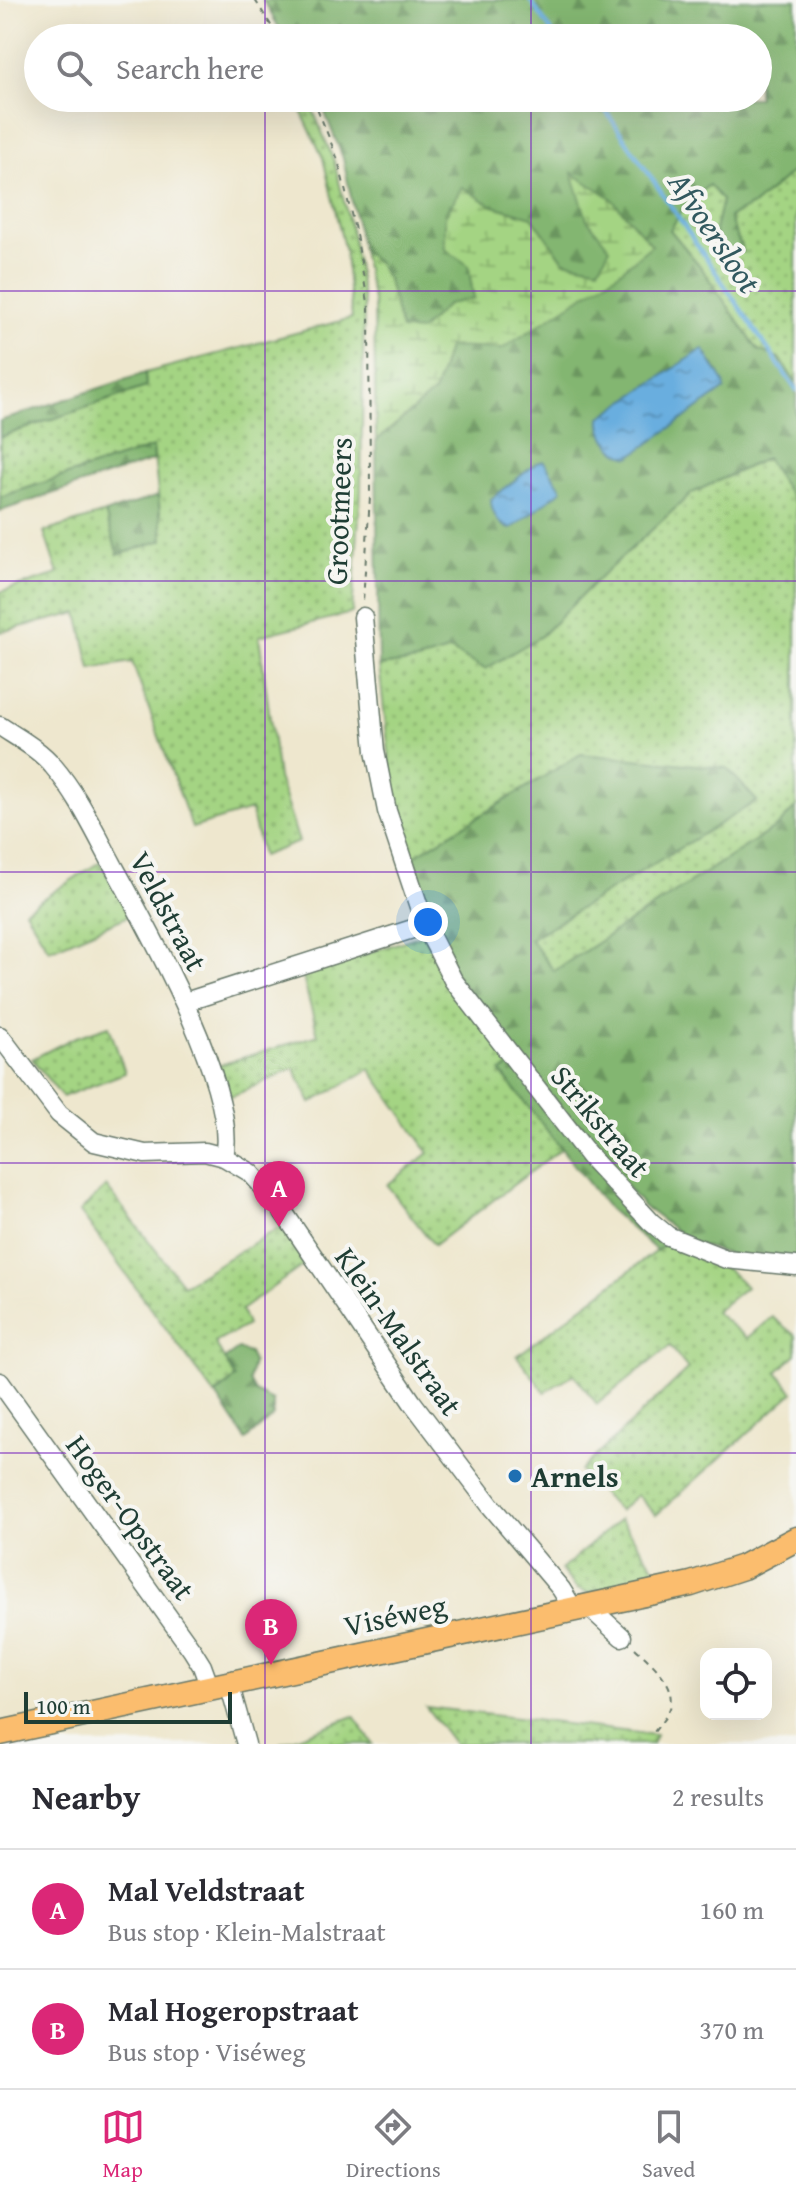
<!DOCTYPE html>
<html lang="en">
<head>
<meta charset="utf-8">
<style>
  :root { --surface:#fff; --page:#f2f2f3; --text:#2b2b33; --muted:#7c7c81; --line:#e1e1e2; --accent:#db2777 }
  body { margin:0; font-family:"Gentium Book Plus",serif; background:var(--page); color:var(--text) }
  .controls { position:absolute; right:24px; bottom:24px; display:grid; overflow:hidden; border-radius:16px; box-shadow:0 8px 32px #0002 }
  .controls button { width:72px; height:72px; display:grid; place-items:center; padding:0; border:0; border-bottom:2px solid var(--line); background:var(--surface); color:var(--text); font:40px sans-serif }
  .scale { position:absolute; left:24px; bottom:20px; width:208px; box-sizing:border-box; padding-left:8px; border:4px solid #1f3d34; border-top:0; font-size:22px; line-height:28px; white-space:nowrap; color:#1f3d34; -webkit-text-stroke:6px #f6f6f2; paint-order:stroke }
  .you { position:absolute; left:428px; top:922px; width:28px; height:28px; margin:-20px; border:6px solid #fff; border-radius:50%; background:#1a73e8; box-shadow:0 0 0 12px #1a73e833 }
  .badge { display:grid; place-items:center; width:52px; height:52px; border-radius:50%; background:var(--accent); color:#fff; font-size:26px; font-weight:700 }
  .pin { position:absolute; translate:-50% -66px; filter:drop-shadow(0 2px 4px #0008) }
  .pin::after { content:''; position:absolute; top:42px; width:28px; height:24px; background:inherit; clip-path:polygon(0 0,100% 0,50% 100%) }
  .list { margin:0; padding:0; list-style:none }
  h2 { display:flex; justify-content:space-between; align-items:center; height:104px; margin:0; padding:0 32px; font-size:34px }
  h2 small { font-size:26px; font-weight:400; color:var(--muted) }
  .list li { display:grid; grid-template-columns:52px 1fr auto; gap:24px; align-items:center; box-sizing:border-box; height:120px; padding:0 32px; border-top:2px solid var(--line) }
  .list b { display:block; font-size:30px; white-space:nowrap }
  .list p { margin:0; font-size:26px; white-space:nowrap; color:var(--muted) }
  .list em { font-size:26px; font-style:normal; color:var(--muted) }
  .icon { flex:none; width:44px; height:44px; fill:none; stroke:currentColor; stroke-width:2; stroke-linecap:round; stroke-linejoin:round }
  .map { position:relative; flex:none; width:796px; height:1744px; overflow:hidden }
  .search { position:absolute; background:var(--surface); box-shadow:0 8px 32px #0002; left:24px; right:24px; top:24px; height:88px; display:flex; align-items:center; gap:20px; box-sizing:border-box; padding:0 28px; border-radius:44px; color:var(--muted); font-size:30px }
  .sheet { height:344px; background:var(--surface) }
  nav { display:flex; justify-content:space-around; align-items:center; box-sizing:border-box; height:112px; border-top:2px solid var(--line); background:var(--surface); font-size:22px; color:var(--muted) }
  nav a { display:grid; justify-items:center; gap:4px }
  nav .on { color:var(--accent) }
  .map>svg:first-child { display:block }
  .grass { fill:url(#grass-dots); stroke:#62885c; stroke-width:2 }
  .forest { fill:url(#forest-firs); stroke:#517a52; stroke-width:2 }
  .wetland { fill:url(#wetland-marsh); stroke:#62885c; stroke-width:2 }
  .water { fill:url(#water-ripples); stroke:#44768a; stroke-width:2 }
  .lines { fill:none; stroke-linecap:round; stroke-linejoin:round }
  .stream { stroke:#69aedf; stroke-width:4 }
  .minor-casing { stroke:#67786a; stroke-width:21 }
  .major-casing { stroke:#67786a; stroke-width:27 }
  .path { stroke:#67786a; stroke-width:2; stroke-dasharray:6 6; stroke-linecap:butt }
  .minor { stroke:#fff; stroke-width:18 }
  .major { stroke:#fbbd6e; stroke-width:24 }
  .grid { fill:none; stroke:#7b2cbf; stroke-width:2; stroke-opacity:0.55 }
  .poi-dot { fill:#1f6fb2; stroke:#f6f6f2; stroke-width:3 }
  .labels { text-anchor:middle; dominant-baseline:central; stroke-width:8; stroke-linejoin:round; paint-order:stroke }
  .street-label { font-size:30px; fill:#1f3d34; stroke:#f6f6f2 }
  .poi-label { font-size:30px; font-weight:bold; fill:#1f3d34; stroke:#f6f6f2; text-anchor:start }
  .water-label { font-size:32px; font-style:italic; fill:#32595f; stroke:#f6f6f2 }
</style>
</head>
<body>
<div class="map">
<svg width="796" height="1744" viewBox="0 0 796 1744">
  <defs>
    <pattern id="grass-dots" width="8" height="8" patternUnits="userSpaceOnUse" patternTransform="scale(2)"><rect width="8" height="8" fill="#a4d483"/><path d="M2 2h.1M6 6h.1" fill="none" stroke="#85ad6c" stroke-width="1.8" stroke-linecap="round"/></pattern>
    <pattern id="forest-firs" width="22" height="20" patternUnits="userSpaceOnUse" patternTransform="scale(2)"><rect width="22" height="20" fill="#83b671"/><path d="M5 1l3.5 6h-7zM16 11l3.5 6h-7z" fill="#6b955e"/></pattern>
    <pattern id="wetland-marsh" width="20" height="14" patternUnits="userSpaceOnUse" patternTransform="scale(2)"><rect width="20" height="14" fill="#a4d483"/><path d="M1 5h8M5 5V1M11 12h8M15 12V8" fill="none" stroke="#85ad6c"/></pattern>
    <pattern id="water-ripples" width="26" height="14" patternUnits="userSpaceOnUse" patternTransform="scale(2)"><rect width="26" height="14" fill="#69aedf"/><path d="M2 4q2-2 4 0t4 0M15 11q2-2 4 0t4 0" fill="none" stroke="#568fb6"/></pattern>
  </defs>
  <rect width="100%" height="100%" fill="#f6f6f2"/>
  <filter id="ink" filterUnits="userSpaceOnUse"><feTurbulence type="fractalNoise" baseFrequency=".0125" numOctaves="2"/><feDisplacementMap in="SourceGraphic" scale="16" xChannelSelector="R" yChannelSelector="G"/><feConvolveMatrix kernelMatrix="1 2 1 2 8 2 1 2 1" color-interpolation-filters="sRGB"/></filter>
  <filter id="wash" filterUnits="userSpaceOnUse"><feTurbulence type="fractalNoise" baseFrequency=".006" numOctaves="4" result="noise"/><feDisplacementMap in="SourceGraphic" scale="32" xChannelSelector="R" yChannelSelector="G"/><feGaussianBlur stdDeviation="1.8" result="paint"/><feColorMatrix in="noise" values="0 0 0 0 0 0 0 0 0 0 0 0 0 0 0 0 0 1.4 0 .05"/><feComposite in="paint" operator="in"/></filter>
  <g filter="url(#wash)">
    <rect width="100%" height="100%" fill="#eee7ce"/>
    <g class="grass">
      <path d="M 295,98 L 308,98 L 334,161 L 352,234 L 364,306 L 361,491 L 352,613 L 259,636 L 278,778 L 299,842 L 262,856 L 251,810 L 192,828 L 132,662 L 91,669 L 78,613 L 0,632 L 0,592 L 58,574 L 44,532 L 105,513 L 118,554 L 163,540 L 153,447 L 0,497 L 0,437 L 146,387 L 145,373 L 352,318 L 345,252 L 323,158 Z"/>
      <path d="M 796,168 L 796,383 L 779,358 L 758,350 L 700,266 L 670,230 L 685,204 L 709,184 L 722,200 L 715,230 L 743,251 L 729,217 L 755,204 Z"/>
      <path d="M 767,458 L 796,505 L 796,807 L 779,825 L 554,971 L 530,939 L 756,800 L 581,754 L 411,858 L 395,806 L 379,666 L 417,661 L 450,650 L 541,636 L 599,578 L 692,493 Z"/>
      <path d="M 100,862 L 131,915 L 49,950 L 25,910 Z"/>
      <path d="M 423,935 L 513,1065 L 501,1073 L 562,1148 L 434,1245 L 387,1185 L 429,1153 L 370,1069 L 311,1103 L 294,1068 L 226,1099 L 216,1066 L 318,1035 L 302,974 Z"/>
      <path d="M 109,1026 L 125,1073 L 62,1097 L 32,1059 L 73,1038 Z"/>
      <path d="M 106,1186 L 183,1285 L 282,1226 L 305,1264 L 241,1310 L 247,1325 L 215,1343 L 235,1378 L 215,1395 L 80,1212 Z"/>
      <path d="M 668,1242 C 697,1254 726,1262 746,1287 L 715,1312 L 747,1338 L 772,1317 L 796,1336 L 796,1354 L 777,1372 L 794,1392 L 656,1515 L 637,1495 L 619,1511 L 580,1471 L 688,1369 L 670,1346 L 597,1404 L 574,1374 L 545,1392 L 517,1356 Z"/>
      <path d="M 620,1519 L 661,1576 L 588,1593 L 577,1589 L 561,1570 Z"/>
      <path d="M 426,1707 L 656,1735 L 652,1744 L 454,1744 Z"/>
      <path d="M 354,1716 L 373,1744 L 279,1744 Z"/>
    </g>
    <g class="forest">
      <path d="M 263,0 L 796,0 L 796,168 L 755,204 L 729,217 L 743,252 L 717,253 L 715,230 L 722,200 L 709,185 L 686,204 L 670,230 L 700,266 L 758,350 L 779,358 L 796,383 L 796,505 L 766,458 L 692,493 L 599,578 L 541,636 L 485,669 L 450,650 L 417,661 L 379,666 L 376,441 L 435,391 L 448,347 L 651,245 L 574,174 L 587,219 L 611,248 L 599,268 L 564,261 L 532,217 L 493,206 L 462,188 L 468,265 L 474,300 L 448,304 L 420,331 L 401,330 L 388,281 L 378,263 L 362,251 L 343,158 L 319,98 L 758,98 L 758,38 L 285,38 Z"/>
      <path d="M 145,373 L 146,387 L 0,437 L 0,421 Z"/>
      <path d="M 153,447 L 154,460 L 0,511 L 0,497 Z"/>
      <path d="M 158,496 L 163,540 L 118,555 L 105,513 Z"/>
      <path d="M 581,754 L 727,768 L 757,801 L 530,939 L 554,971 L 779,825 L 796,807 L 796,1262 L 737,1257 L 691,1242 L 643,1206 L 524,1064 L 456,975 L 429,919 L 411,858 Z"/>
      <path d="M 513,1065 L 668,1242 L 657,1251 L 609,1209 L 501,1072 Z"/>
      <path d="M 238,1349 L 249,1353 L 253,1362 L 249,1381 L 255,1392 L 273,1401 L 273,1416 L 246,1440 L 216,1395 L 235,1378 L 224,1359 Z"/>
    </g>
    <path class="wetland" d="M 572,173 L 610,197 L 652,245 L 618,273 L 502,349 L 448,347 L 435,391 L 376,441 L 374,306 L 362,251 L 378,263 L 388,281 L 401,330 L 420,331 L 448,304 L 474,299 L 468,265 L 445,249 L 445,216 L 462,187 L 493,206 L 532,217 L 564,261 L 599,268 L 610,248 L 587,219 Z"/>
    <g class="water">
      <path d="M 703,349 L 724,382 L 725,389 L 630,457 C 613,454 599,434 601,417 Z"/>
      <path d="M 544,461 L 562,490 L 515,526 L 511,529 C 498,526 491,511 491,499 L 537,463 Z"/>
    </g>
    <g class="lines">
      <g class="stream">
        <path d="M 530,0 L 556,38"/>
        <path d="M 597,98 L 796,390"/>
      </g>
    </g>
  </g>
  <g filter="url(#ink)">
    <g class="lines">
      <defs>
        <g id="minor">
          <path d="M 363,617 L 375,751 L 387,811 L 425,925 L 453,980 L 590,1157 L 651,1222 L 668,1236 L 726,1259 L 796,1266"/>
          <path d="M 0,726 C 18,738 39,749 53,766 C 78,795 95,832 113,865 C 147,927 239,1089 224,1157"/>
          <path d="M 185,1002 L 425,925"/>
          <path d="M 0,1036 L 59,1114 L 94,1142 L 145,1154 L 205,1152 L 224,1157 L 251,1173 L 278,1204 L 412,1402 L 490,1505 L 561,1589 L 574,1610"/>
          <path d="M 0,1382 L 192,1650 L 202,1666 L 210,1688"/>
          <path d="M 588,1606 L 622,1637"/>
          <path d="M 229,1683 L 246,1744"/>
        </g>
        <path id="major" d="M 0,1733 L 691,1584 L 743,1567 L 796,1539"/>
      </defs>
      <use href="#minor" class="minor-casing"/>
      <use href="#major" class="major-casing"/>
      <g class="path">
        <path d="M 255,0 L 279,38"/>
        <path d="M 313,98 L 338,160 L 356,234 L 369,308 L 370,497 L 363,601"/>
        <path d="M 635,1648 C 650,1662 679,1685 670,1708 C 667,1717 657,1727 652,1735"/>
      </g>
      <use href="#minor" class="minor"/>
      <use href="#major" class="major"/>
    </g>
  </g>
  <path class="grid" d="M 265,0 L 265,38M 531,0 L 531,38M 265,98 L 265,1744M 531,98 L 531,1744M 0,291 L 796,291M 0,581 L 796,581M 0,872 L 796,872M 0,1163 L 796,1163M 0,1453 L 796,1453"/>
  <circle class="poi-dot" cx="515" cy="1476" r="8"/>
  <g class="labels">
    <g class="street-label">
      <text transform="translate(338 511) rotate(-88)">Grootmeers</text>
      <text transform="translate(169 911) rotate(62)">Veldstraat</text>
      <text transform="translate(601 1121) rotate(50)">Strikstraat</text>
      <text transform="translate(399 1331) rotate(55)">Klein-Malstraat</text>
      <text transform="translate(131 1517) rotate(54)">Hoger-Opstraat</text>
      <text transform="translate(395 1615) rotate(-12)">Viséweg</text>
    </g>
    <g class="poi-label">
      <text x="531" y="1476">Arnels</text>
    </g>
    <g class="water-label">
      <text transform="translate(715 232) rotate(56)">Afvoersloot</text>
    </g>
  </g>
</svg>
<div class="controls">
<button><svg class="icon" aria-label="locate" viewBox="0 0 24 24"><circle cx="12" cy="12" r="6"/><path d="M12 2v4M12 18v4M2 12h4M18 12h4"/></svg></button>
</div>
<div class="scale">100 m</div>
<div class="you"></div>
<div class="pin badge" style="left:279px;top:1227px">A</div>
<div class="pin badge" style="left:271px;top:1665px">B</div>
<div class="search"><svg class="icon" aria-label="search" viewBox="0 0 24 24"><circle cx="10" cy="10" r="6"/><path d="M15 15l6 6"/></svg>Search here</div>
</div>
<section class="sheet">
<h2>Nearby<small>2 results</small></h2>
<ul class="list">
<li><span class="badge">A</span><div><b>Mal Veldstraat</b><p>Bus stop · Klein-Malstraat</p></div><em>160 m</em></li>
<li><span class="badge">B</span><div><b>Mal Hogeropstraat</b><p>Bus stop · Viséweg</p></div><em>370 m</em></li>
</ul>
</section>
<nav>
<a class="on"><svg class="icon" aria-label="map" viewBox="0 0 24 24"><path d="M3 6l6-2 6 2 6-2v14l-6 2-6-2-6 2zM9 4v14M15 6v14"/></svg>Map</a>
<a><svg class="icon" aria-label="directions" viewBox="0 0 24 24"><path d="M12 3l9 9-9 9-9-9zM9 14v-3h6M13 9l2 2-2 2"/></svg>Directions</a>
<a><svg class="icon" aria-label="saved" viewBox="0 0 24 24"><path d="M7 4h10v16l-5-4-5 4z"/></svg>Saved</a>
</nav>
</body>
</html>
